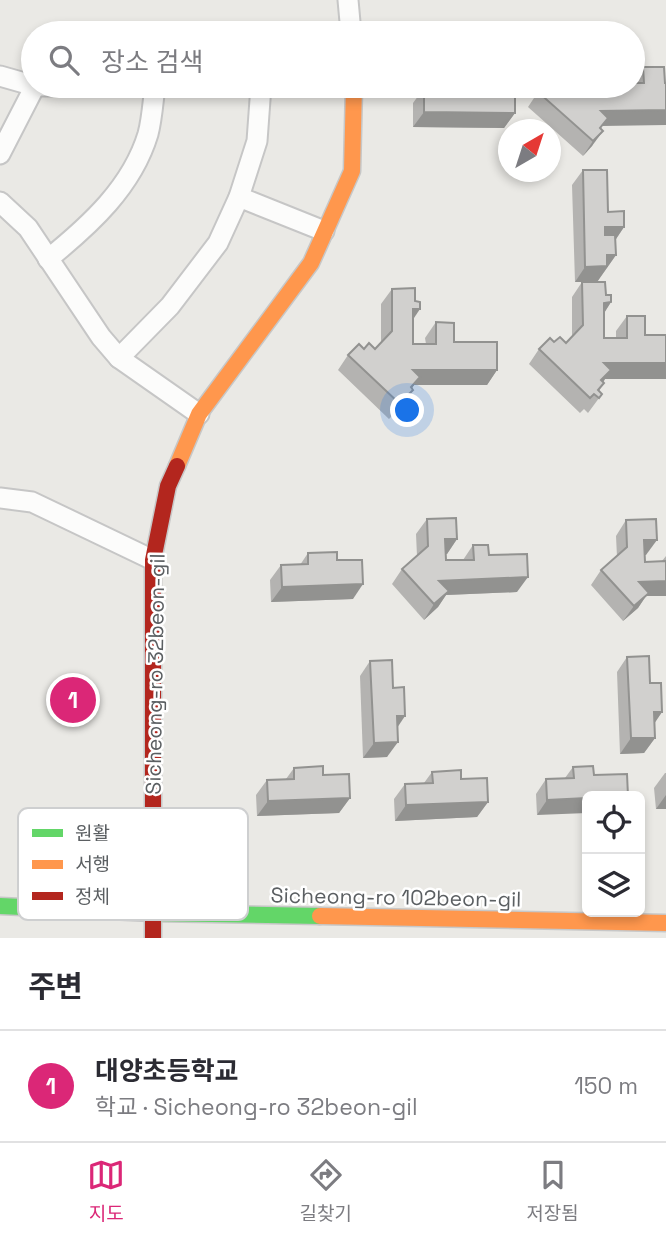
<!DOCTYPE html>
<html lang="ko">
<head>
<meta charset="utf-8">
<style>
  :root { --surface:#fff; --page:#f2f2f3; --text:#2b2b33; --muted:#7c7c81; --line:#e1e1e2; --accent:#db2777 }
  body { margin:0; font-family:"Space Grotesk","Noto Sans KR",sans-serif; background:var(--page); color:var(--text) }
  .controls { position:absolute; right:21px; bottom:21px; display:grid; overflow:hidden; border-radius:10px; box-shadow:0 4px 10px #0003 }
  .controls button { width:63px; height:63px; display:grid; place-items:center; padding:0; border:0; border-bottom:2px solid var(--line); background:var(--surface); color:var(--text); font:35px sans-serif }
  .compass { position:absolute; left:498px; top:119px; width:63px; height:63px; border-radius:50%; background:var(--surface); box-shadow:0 4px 10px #0003; rotate:39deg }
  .you { position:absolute; left:408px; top:411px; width:24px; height:24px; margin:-18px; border:5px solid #fff; border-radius:50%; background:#1a73e8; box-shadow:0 0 0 10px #1a73e833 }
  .badge { display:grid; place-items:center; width:46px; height:46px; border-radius:50%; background:var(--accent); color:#fff; font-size:23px; font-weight:700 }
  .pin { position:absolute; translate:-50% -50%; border:4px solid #fff; box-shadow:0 2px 7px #0006 }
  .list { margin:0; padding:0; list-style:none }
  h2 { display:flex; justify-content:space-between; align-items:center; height:91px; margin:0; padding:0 28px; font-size:30px }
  h2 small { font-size:23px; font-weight:400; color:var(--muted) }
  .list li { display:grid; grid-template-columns:46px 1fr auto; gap:21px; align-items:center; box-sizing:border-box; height:112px; padding:0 28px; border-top:2px solid var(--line) }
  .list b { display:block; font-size:26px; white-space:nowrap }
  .list p { margin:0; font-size:23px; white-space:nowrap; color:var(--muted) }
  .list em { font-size:23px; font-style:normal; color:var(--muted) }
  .icon { flex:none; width:38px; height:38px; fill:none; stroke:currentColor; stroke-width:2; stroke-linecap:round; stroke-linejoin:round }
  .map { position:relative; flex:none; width:666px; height:938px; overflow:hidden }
  .search { position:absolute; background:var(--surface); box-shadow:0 4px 10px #0003; left:21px; right:21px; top:21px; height:77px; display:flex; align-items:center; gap:18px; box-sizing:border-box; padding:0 24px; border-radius:38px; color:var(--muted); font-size:26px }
  .sheet { height:203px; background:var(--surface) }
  nav { display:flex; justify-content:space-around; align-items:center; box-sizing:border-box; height:98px; border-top:2px solid var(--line); background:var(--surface); font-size:19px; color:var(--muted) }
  nav a { display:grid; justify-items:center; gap:4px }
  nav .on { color:var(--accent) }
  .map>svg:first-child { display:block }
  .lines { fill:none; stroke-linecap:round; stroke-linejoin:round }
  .street-casing { stroke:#c6c6c6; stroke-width:23 }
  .fast-casing { stroke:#c7c7c7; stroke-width:19 }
  .slow-casing { stroke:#c7c7c7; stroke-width:19 }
  .jam-casing { stroke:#c7c7c7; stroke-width:19 }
  .street { stroke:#fcfcfb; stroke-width:19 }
  .fast { stroke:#63d668; stroke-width:16 }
  .slow { stroke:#ff974d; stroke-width:16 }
  .jam { stroke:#b3261e; stroke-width:16 }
  .wall { fill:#b4b3b1 }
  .shaded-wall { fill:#929290 }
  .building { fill:#d1d0ce; stroke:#929290; stroke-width:2 }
  .labels { text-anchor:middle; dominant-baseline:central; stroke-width:5; stroke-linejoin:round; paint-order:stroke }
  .street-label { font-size:21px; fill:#5b5f62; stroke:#fff }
  .key { fill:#fff; stroke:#cecfd0; stroke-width:2 }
  .key-label { font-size:19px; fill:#5b5f62 }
</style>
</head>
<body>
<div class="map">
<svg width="666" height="938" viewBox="0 0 666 938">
  <rect width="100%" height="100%" fill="#eae9e5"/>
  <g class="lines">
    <defs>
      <g id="street">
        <path d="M 348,0 L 351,33"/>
        <path d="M 0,76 L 35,86 L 50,86"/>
        <path d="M 0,154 L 35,86"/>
        <path d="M 239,197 L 324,231"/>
        <path d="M 0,202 L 28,228 L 101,337 L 119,358 L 199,414"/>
        <path d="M 48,259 C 90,225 132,187 148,134 C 152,119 153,101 155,86"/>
        <path d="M 119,358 L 170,306 L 218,243 L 239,197 L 257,141 L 261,86"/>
        <path d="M 0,498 L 32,502 L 153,560"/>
      </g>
      <path id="fast" d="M 0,906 L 153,913 L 320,916"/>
      <g id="slow">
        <path d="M 177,466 L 199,414 L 311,263 L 352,171 L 354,86"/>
        <path d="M 320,916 L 666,923"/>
      </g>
      <path id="jam" d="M 153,938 L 153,560 L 168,486 L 177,466"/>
    </defs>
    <use href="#street" class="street-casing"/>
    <use href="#fast" class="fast-casing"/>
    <use href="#slow" class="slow-casing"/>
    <use href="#jam" class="jam-casing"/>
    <use href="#street" class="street"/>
    <use href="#fast" class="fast"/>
    <use href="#slow" class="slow"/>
    <use href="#jam" class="jam"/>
  </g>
  <g class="wall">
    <path d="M 643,67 L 664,67 L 602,126 L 592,146 L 583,156 L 528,107 L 538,92 L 633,86 L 633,82 Z"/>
    <path d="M 441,86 L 470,86 L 470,88 L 487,88 L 489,86 L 515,86 L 515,113 L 504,128 L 413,127 L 413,103 L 424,88 L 441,89 Z"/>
    <path d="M 583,170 L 608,212 L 624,227 L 616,239 L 616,255 L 597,282 L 575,282 L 572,185 Z"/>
    <path d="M 582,282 L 606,295 L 611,302 L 604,313 L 604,338 L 616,338 L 616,331 L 627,316 L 645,335 L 666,335 L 666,379 L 605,379 L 599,391 L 602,394 L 588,413 L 584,409 L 580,413 L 529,364 L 539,349 L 554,342 L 566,343 L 572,336 L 572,297 Z"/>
    <path d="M 392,289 L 413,319 L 413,344 L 426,344 L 425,338 L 436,322 L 454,342 L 497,370 L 487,385 L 414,385 L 412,388 L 413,390 L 408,397 L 411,400 L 401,415 L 397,419 L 393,415 L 389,419 L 338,370 L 348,355 L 364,349 L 375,349 L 381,342 L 381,304 Z"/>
    <path d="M 427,519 L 457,539 L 447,554 L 445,554 L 446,560 L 463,560 L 473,545 L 489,555 L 517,592 L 446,595 L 438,607 L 424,620 L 392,584 L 402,569 L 417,556 L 416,534 Z"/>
    <path d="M 626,520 L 646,555 L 645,555 L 645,562 L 662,561 L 666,556 L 666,596 L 646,596 L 638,608 L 623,621 L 591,585 L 601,570 L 617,557 L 616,536 Z"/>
    <path d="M 308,553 L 337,560 L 353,599 L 271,602 L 270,580 L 281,565 L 300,565 Z"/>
    <path d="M 627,657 L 650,683 L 662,712 L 654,723 L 655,738 L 644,753 L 620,754 L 617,672 Z"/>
    <path d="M 370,661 L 393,688 L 397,728 L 387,757 L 363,758 L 360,676 Z"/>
    <path d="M 573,767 L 594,775 L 537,815 L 536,794 L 546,779 L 565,778 Z"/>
    <path d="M 294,768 L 323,775 L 350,798 L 339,813 L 257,816 L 256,795 L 267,780 L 286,779 Z"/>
    <path d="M 432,772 L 461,779 L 488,802 L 477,817 L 395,821 L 394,799 L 405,784 L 424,783 Z"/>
    <path d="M 665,773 L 666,773 L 666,809 L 656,809 L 654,788 Z"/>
  </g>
  <g class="shaded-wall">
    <path d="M 666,110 L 666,125 L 602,126 L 598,133 L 601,111 Z"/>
    <path d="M 424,112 L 515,113 L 504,128 L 413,127 Z"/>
    <path d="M 603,131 L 592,146 L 583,156 L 593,141 Z"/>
    <path d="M 605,227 L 624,227 L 614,242 L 594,242 Z"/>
    <path d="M 607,255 L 616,255 L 597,282 L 575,282 L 585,267 Z"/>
    <path d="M 611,302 L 601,318 L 604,303 Z"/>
    <path d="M 413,309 L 420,309 L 410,324 Z"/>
    <path d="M 604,363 L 666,363 L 666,379 L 605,379 L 600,386 Z"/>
    <path d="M 413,370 L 497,370 L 487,385 L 414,385 L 409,392 Z"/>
    <path d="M 445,539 L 457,539 L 447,554 L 434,554 Z"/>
    <path d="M 644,540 L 657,540 L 646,555 L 633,555 Z"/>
    <path d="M 528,577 L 517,592 L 446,595 L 438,607 L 424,620 L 434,604 L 439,581 Z"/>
    <path d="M 666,581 L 666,596 L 646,596 L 638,608 L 623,621 L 634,606 L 639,582 Z"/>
    <path d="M 363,584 L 353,599 L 271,602 L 282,587 Z"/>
    <path d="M 654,712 L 662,712 L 652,727 Z"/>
    <path d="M 397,716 L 405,716 L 395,731 Z"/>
    <path d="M 631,738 L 655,738 L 644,753 L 620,754 Z"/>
    <path d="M 398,742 L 387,757 L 363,758 L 374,743 Z"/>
    <path d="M 666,795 L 666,809 L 656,809 Z"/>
    <path d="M 350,798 L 339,813 L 257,816 L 268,801 Z"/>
    <path d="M 587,798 L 587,813 L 537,815 L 547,800 Z"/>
    <path d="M 488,802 L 477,817 L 395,821 L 406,805 Z"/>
  </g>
  <g class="building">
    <rect x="579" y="29" width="24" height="4"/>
    <path d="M 643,67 L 664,67 L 665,83 L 666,83 L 666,110 L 601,111 L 608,118 L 600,128 L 603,131 L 593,141 L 538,92 L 543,86 L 633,86 L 633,83 L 644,83 Z"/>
    <path d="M 451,86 L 470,86 L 470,88 L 490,88 L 490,86 L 515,86 L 515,113 L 424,112 L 424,88 L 451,89 Z"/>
    <path d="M 583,170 L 607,170 L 608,212 L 624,211 L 624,227 L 605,227 L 605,235 L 615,235 L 616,255 L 607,255 L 607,266 L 585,267 Z"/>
    <path d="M 582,282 L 605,282 L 606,295 L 611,295 L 611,302 L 604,303 L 604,338 L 627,338 L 627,316 L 645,316 L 645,335 L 666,335 L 666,363 L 604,363 L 611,370 L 601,380 L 604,383 L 598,390 L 602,394 L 599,398 L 594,394 L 590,398 L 539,349 L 550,338 L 554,342 L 560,337 L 566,343 L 583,325 Z"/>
    <path d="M 415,288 L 415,301 L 420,302 L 420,309 L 413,309 L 413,344 L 436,344 L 436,322 L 454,323 L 454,342 L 497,342 L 497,370 L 413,370 L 420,377 L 411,387 L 413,390 L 407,396 L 411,400 L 408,404 L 403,400 L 400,404 L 348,355 L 359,344 L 364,349 L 369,343 L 375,349 L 392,331 L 392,289 Z"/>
    <path d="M 456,518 L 457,539 L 445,539 L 446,560 L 474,560 L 473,545 L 488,545 L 489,555 L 527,554 L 528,577 L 439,581 L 449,591 L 434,604 L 402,569 L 428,546 L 427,519 Z"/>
    <path d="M 656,519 L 657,540 L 644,540 L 645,562 L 666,561 L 666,581 L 639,582 L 649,593 L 634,606 L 601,570 L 627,547 L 626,520 Z"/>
    <path d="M 337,552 L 337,560 L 362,560 L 363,584 L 282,587 L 281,565 L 308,564 L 308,553 Z"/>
    <path d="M 649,656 L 650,683 L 661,683 L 662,712 L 654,712 L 655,738 L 631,738 L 627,657 Z"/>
    <path d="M 392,660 L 393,688 L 404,687 L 405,716 L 397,716 L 398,742 L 374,743 L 370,661 Z"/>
    <path d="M 323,766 L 323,775 L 349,774 L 350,798 L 268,801 L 267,780 L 294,779 L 294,768 Z"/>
    <path d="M 593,766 L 594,775 L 627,774 L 628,796 L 587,796 L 587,798 L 547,800 L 546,779 L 574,778 L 573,767 Z"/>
    <path d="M 461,770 L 461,779 L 487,778 L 488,802 L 406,805 L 405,784 L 433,783 L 432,772 Z"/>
  </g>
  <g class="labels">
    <g class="street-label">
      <text transform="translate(155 674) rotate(-89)">Sicheong-ro 32beon-gil</text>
      <text transform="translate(396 897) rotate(1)">Sicheong-ro 102beon-gil</text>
    </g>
  </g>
  <rect x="18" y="808" width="230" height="112" rx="10" class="key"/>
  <rect x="32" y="829" width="31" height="8" fill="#63d668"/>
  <rect x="32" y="860" width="31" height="9" fill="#ff974d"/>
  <rect x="32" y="892" width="31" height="8" fill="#b3261e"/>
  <g class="key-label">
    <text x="75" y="840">원활</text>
    <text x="75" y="871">서행</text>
    <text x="75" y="903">정체</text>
  </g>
</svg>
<div class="controls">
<button><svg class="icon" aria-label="locate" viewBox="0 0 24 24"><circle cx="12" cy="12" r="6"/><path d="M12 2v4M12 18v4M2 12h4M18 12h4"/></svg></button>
<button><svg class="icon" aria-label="layers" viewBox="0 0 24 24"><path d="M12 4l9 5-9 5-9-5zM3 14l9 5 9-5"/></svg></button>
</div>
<svg class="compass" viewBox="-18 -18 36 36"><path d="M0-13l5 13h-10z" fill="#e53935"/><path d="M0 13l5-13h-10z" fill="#7c7c81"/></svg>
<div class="you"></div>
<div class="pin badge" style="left:73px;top:700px">1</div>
<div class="search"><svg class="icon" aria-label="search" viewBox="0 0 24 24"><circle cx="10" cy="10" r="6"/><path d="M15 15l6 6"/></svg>장소 검색</div>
</div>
<section class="sheet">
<h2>주변<small></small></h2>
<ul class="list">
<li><span class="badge">1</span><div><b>대양초등학교</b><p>학교 · Sicheong-ro 32beon-gil</p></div><em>150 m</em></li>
</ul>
</section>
<nav>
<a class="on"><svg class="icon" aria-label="map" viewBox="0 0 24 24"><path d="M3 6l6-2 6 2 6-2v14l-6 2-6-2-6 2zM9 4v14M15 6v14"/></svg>지도</a>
<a><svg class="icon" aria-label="directions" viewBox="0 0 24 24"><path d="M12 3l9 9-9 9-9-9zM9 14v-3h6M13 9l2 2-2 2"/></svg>길찾기</a>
<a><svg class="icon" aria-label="saved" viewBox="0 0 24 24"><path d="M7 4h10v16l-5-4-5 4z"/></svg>저장됨</a>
</nav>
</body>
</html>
